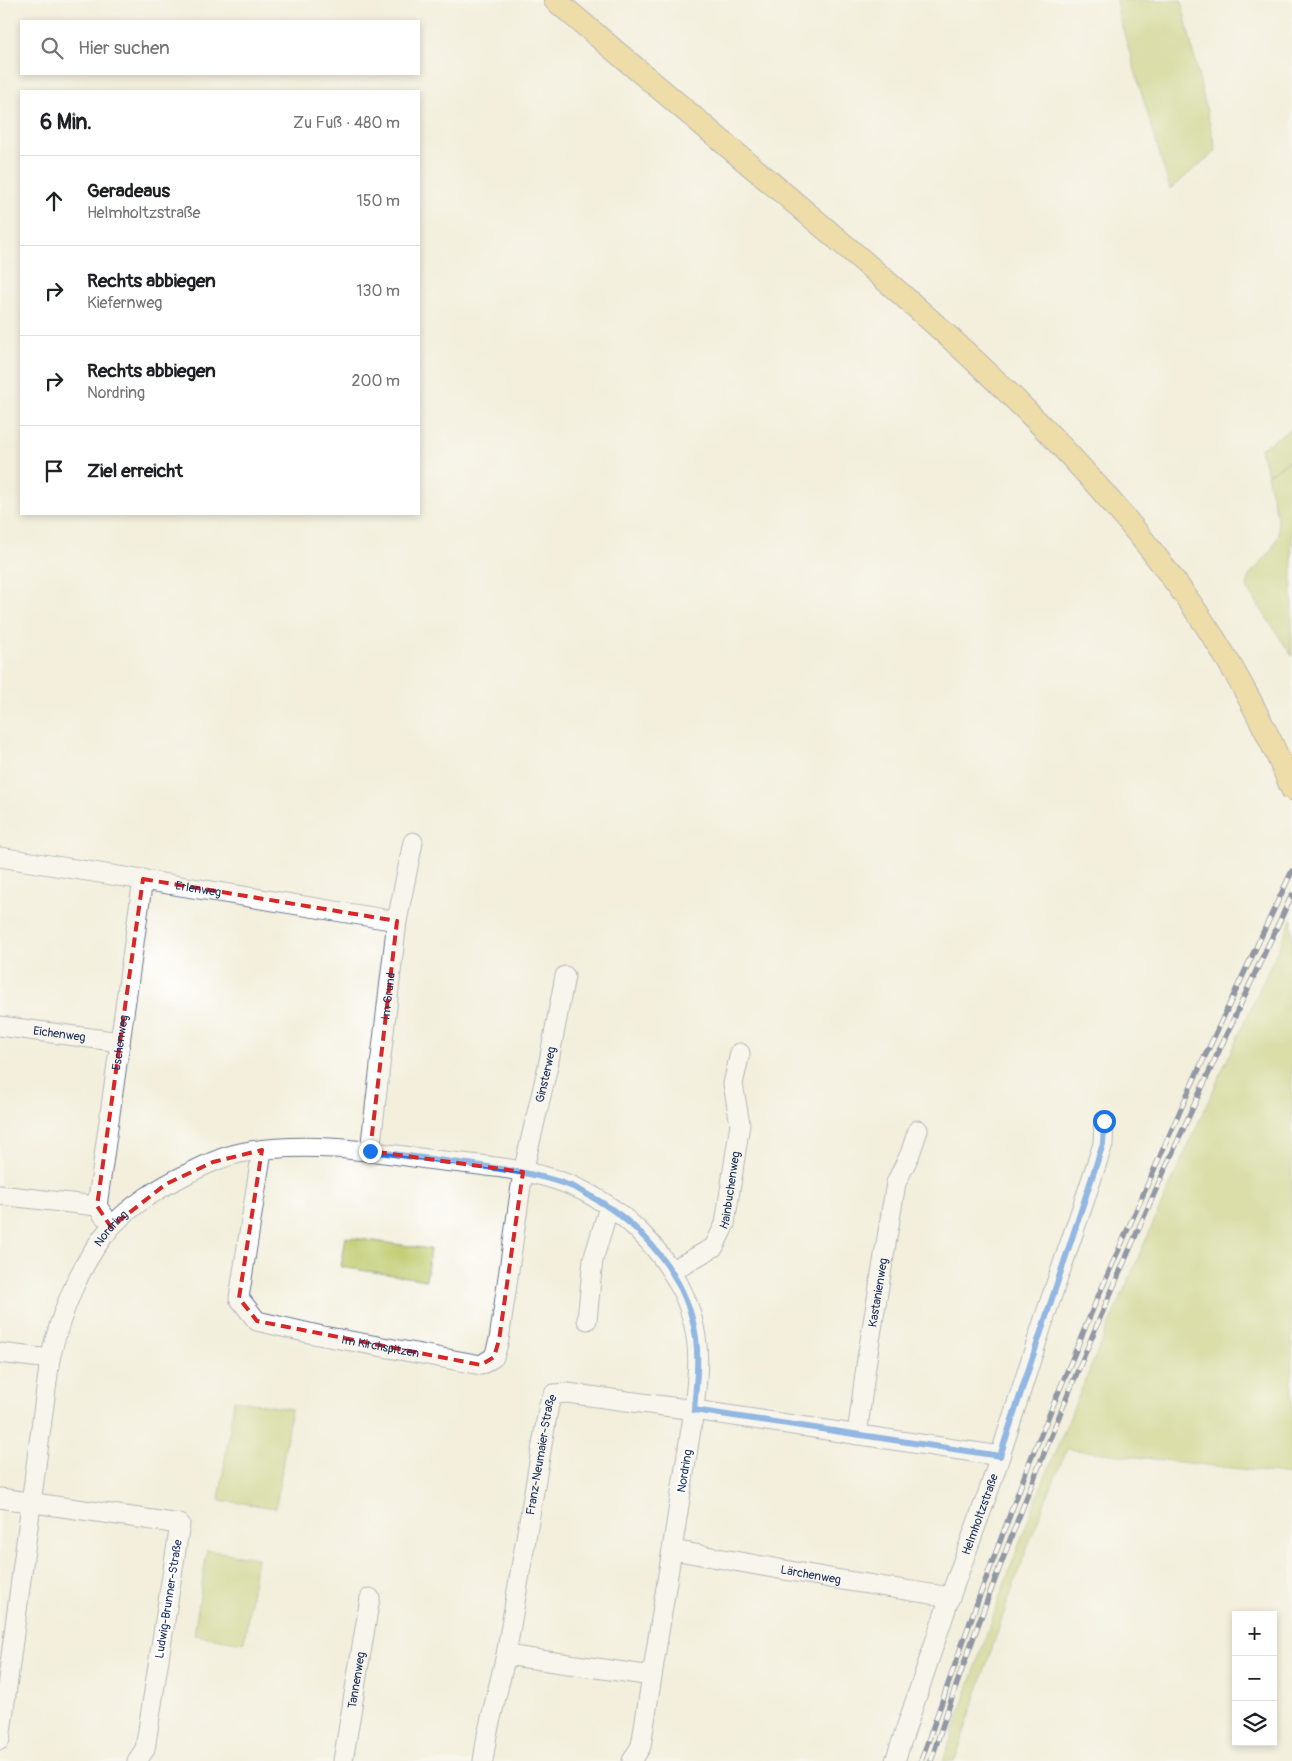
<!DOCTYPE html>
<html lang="de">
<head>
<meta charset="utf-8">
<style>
  :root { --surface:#fff; --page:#f6f6f6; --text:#202124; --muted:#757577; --line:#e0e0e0 }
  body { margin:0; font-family:Pangolin,sans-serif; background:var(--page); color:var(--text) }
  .controls { position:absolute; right:15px; bottom:15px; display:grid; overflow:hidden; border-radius:0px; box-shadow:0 2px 8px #0003 }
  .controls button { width:45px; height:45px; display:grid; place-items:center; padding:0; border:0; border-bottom:1px solid var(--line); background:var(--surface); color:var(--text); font:25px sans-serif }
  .stop { position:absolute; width:15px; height:15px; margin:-11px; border:4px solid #1a73e8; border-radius:50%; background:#fff }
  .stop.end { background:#1a73e8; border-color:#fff; box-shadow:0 1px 5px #0008 }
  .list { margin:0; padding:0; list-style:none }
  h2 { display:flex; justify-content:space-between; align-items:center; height:65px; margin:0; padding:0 20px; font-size:21px }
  h2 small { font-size:16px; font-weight:400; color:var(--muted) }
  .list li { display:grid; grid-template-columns:32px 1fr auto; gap:15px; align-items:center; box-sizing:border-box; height:90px; padding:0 20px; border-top:1px solid var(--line) }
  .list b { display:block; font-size:19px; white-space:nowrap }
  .list p { margin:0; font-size:16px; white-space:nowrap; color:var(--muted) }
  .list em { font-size:16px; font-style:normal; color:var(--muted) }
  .icon { flex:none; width:28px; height:28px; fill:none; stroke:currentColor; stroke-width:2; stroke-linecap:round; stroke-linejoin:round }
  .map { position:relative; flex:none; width:1292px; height:1761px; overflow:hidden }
  .search { position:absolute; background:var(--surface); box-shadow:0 2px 8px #0003; left:20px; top:20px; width:400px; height:55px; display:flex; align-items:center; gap:12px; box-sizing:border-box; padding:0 18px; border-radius:0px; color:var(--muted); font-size:19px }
  .panel { position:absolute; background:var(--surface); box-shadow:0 2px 8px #0003; left:20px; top:90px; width:400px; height:425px; border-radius:0px }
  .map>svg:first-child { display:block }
  .green { fill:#beca6c; stroke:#6c7c65 }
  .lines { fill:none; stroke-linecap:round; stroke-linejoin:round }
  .minor-casing { stroke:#67728a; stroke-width:21 }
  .major-casing { stroke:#67728a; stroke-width:24 }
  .minor { stroke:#fff; stroke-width:19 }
  .major { stroke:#e9c769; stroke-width:22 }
  .rail-casing { stroke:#1b2f5e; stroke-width:5.5 }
  .rail { stroke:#fff; stroke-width:4; stroke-dasharray:11; stroke-linecap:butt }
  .route { stroke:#1a73e8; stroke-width:6 }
  .marked { fill:none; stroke:#d62828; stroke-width:4; stroke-dasharray:10 6; stroke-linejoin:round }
  .labels { text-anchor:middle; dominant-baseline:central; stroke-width:4.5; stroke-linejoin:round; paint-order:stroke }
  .street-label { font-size:12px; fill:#1b2f5e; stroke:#fff }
</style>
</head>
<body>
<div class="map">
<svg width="1292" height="1761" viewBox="0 0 1292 1761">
  <rect width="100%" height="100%" fill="#fff"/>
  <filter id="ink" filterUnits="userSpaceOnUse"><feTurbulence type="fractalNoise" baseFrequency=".02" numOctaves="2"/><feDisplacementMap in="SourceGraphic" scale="10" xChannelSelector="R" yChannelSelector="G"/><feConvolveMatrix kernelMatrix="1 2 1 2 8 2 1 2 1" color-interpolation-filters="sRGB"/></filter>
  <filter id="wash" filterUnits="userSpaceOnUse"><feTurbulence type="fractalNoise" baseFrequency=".0096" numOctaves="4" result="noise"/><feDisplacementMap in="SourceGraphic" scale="20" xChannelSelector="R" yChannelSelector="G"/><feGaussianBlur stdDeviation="1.12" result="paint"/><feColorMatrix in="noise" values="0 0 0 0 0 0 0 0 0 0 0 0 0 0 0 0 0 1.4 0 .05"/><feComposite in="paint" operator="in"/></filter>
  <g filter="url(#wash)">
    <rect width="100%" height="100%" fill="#f3efdc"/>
    <g class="green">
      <path d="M 1116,0 L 1181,0 L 1216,151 L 1170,189 L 1118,13 Z"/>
      <path d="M 1292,428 L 1292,459 L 1268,474 L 1260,449 Z"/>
      <path d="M 1292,460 L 1292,656 L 1247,588 L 1249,576 L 1270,552 L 1279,535 L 1277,516 L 1267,475 Z"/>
      <path d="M 1292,919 L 1292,1475 L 1067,1449 C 1023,1550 989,1656 955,1761 L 943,1761 C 979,1659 1012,1555 1054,1455 C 1128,1274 1210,1096 1292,919 Z"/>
      <path d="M 346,1237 L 430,1249 L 426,1280 L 341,1267 Z"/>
      <path d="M 234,1400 L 291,1409 L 276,1508 L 219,1500 Z"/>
      <path d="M 207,1550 L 257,1558 L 244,1643 L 194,1635 Z"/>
    </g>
  </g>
  <g filter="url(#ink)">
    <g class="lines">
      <defs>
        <g id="minor">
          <path id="s1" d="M 0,857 L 397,921"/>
          <path id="s2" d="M 0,1026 L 120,1042"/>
          <path id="s3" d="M 262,1150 L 239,1298 L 257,1321 L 318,1335 L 481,1365 L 494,1357 L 499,1340 L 523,1172 L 548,1066 L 565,976"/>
          <path id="s4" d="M 370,1151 L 397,921 L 413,842"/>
          <path d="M 0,1195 L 97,1206 L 104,1216"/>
          <path id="s5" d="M 97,1206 L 143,879"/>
          <path id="s6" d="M 671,1271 L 714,1247 L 725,1224 L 740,1124 L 733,1084 L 740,1053"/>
          <path d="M 587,1320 L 593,1260 L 609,1207"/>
          <path d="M 0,1353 L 50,1359"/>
          <path id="s7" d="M 857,1435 L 867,1359 L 896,1183 L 910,1154 L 918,1130"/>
          <path d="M 0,1498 L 180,1524 L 145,1749 L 137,1761"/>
          <path id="s8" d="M 673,1550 L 835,1579 L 950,1597"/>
          <path d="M 506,1655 L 652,1676"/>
          <path id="s9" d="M 0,1740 L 50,1359 C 60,1315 80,1262 111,1227 C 130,1206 160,1187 185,1175 C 203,1166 221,1157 240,1153 C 302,1141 365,1150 427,1159 C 474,1165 526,1167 570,1185 C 632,1211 686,1270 696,1337 C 700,1361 696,1386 694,1410 L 641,1746 L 632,1761"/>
          <path id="s10" d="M 343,1761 L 370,1598"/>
          <path id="s11" d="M 483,1761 L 487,1735 L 506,1655 L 549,1404 L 554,1394 L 567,1393 L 694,1410 L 1000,1456"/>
          <path id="s12" d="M 895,1761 L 950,1597 L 990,1487 L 1046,1313 L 1084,1202 L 1103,1144 L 1104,1121"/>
        </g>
        <path id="major" d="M 555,0 C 637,70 720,139 802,209 C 945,330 1089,455 1196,611 C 1234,666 1266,727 1292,789"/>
      </defs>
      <use href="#minor" class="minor-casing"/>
      <use href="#major" class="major-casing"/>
      <use href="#minor" class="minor"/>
      <use href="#major" class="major"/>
      <defs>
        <g id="rail">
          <path d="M 921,1761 L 974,1611 L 1030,1461 L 1097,1299 L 1191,1086 L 1292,871"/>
          <path d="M 931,1761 C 952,1694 977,1627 1002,1561 C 1088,1334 1188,1114 1292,895"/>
        </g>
      </defs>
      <use href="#rail" class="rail-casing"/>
      <use href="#rail" class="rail"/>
    </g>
  </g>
  <g class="lines" filter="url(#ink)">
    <path class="route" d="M 370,1151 C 403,1155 435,1160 468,1164 C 502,1169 535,1173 568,1185 C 576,1187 584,1193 592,1197 C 643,1225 688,1278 696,1338 C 699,1362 696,1386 694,1410 L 1000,1456 L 1103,1144 L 1104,1121"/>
  </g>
  <path d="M0 0H1292V1761H0ZM 143,879 L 397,921 L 370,1151 L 523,1172 L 499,1340 L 494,1357 L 481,1365 L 257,1321 L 239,1298 L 262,1150 L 213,1162 L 166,1184 L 111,1227 L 97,1206 Z" fill="#f3efdc" fill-opacity=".55" fill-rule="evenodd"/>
  <path class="marked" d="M 143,879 L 397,921 L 370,1151 L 523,1172 L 499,1340 L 494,1357 L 481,1365 L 257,1321 L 239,1298 L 262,1150 L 213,1162 L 166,1184 L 111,1227 L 97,1206 Z"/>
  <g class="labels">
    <g class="street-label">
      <text stroke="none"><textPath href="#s1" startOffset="201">Erlenweg</textPath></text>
      <text stroke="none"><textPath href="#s4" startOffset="156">Im Grund</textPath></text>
      <text stroke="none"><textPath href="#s2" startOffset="60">Eichenweg</textPath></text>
      <text stroke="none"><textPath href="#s5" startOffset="165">Eschenweg</textPath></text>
      <text stroke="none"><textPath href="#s3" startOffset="710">Ginsterweg</textPath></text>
      <text stroke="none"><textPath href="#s6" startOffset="109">Hainbuchenweg</textPath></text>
      <text stroke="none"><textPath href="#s9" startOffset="530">Nordring</textPath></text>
      <text stroke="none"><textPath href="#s7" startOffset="144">Kastanienweg</textPath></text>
      <text stroke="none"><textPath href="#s3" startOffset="305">Im Kirchspitzen</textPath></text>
      <text stroke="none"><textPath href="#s11" startOffset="312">Franz-Neumaier-Straße</textPath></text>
      <text transform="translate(685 1471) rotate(-81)">Nordring</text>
      <text stroke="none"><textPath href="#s12" startOffset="261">Helmholtzstraße</textPath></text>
      <text stroke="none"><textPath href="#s8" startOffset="140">Lärchenweg</textPath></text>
      <text transform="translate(169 1599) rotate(-81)">Ludwig-Brunner-Straße</text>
      <text stroke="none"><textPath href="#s10" startOffset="82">Tannenweg</textPath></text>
    </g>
  </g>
</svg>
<div class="controls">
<button>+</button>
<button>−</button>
<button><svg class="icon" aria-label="layers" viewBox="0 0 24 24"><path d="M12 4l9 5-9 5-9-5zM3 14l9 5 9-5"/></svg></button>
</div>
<div class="stop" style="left:1104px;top:1121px"></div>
<div class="stop end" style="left:370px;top:1151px"></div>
<div class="search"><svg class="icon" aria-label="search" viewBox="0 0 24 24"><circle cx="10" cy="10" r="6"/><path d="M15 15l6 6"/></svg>Hier suchen</div>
<section class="panel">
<h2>6 Min.<small>Zu Fuß · 480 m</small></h2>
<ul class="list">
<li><svg class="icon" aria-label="ahead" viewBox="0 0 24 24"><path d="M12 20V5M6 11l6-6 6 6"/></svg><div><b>Geradeaus</b><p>Helmholtzstraße</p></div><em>150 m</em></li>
<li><svg class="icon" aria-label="right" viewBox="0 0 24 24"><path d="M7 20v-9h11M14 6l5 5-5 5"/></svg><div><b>Rechts abbiegen</b><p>Kiefernweg</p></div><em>130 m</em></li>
<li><svg class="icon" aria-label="right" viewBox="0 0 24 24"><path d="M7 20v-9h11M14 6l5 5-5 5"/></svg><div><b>Rechts abbiegen</b><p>Nordring</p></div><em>200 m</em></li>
<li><svg class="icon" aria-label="arrive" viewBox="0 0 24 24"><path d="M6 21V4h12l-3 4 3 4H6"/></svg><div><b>Ziel erreicht</b></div></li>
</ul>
</section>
</div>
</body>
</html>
